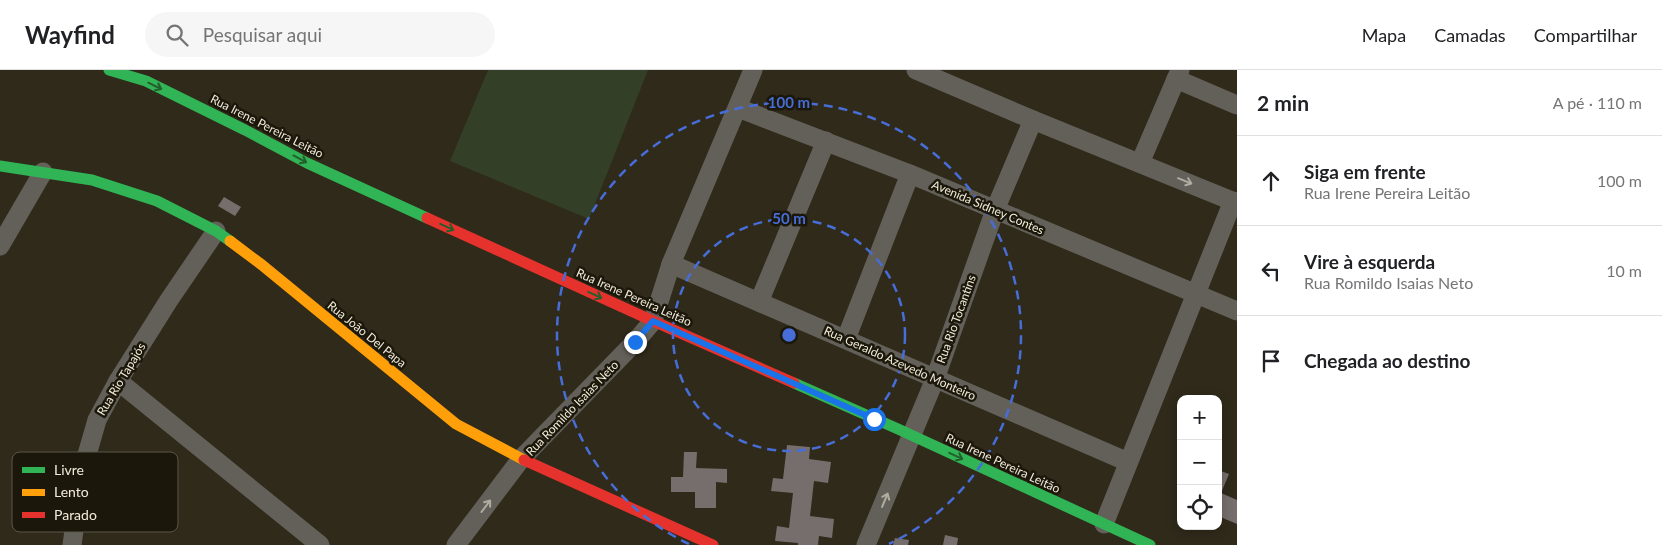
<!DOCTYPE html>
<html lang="pt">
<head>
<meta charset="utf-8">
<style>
  :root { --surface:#fff; --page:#f6f6f6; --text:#202124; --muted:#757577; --line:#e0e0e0 }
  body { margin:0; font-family:Lato,sans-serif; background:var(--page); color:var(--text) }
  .controls { position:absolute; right:15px; bottom:15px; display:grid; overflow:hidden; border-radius:10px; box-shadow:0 2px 12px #0003 }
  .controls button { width:45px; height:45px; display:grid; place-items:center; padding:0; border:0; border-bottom:1px solid var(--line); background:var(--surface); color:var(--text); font:25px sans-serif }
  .stop { position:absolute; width:15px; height:15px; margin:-11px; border:4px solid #1a73e8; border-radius:50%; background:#fff }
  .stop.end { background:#1a73e8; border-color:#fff; box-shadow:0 1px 5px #0008 }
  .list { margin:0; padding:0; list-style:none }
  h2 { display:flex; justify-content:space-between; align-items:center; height:65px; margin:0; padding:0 20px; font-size:21px }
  h2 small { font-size:16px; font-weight:400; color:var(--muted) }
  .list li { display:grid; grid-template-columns:32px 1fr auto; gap:15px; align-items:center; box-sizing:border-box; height:90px; padding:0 20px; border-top:1px solid var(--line) }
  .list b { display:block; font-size:19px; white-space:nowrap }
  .list p { margin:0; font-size:16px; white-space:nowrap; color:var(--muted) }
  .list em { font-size:16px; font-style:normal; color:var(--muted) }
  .icon { flex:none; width:28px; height:28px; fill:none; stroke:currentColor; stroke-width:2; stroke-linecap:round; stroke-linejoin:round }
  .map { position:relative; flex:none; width:1237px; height:475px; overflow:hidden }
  header { display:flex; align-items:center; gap:30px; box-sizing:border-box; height:70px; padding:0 25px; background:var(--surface); border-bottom:1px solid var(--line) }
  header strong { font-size:24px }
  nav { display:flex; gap:28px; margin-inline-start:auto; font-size:18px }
  .search { width:350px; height:45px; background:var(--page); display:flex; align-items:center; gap:12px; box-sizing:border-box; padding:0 18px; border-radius:28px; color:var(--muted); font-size:19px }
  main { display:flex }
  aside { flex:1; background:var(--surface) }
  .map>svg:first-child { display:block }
  .green { fill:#343f28 }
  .building { fill:#766e6d }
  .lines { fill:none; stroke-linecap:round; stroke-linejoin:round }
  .street { stroke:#63605a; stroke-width:19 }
  .fast { stroke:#30b455; stroke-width:11 }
  .slow { stroke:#ff9f0a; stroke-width:11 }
  .jam { stroke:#e5322d; stroke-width:11 }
  .oneway { stroke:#245e2c }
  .oneway2 { stroke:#b1aca0 }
  .route { stroke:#1a73e8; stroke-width:6 }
  .ring { fill:none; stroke:#476dd8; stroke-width:2.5; stroke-dasharray:9 6 }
  .labels { text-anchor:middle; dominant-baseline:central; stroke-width:5; stroke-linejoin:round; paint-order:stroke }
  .street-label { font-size:12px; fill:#f1ebda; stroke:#1b170a }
  .key { fill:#1b170a; stroke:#5b5748; stroke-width:1 }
  .key-label { font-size:14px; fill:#f1ebda }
  .centre { fill:#476dd8; stroke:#1b170a; stroke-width:2.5 }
  .ring-label { font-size:15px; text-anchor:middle; font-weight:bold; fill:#476dd8; stroke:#1b170a; stroke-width:5; stroke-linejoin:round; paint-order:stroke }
</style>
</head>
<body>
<header>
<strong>Wayfind</strong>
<div class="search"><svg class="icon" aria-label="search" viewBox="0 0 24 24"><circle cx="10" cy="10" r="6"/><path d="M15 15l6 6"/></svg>Pesquisar aqui</div>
<nav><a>Mapa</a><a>Camadas</a><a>Compartilhar</a></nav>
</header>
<main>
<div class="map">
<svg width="1237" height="475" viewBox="0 0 1237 475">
  <rect width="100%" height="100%" fill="#2f2a1a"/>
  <path class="green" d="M 488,0 L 648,0 L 589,149 L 450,91 Z"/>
  <g class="building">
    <path d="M 224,127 L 241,137 L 235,146 L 218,136 Z"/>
    <path d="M 787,375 L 810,377 L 809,389 L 831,392 L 828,413 L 814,411 L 810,446 L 834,449 L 832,468 L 819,466 L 818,475 L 798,475 L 798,473 L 775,471 L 777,456 L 789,458 L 793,423 L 771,421 L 773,408 L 783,409 Z"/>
    <path d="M 684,382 L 697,382 L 696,398 L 727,399 L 727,413 L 716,412 L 716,438 L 695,438 L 695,422 L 671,422 L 671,407 L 683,407 Z"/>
    <path d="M 1218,400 L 1229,404 L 1221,423 L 1237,430 L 1237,454 L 1218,446 Z"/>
    <path d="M 945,465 L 958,468 L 957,475 L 943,475 Z"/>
    <path d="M 895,468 L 909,470 L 908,475 L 893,475 Z"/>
  </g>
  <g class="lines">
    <g class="street">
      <path d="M 916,0 L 1033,50 L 1237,133"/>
      <path d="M 1176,9 L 1237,35"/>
      <path d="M 738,38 L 910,104 L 1237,241"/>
      <path d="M 1140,93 L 1180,0"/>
      <path d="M 0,176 L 43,102"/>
      <path d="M 671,194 L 1128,392"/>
      <path d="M 759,232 L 826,71"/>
      <path d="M 846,269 L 910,104"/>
      <path d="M 118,311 L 320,475"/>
      <path d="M 1104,454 L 1233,131"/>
      <path d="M 72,475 L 82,402 L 97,350 L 118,311 L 169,230 L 216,161"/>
      <path d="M 456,475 L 521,389 L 635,272 L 653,251 L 671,194 L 753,0"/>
      <path d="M 866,475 L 935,309 L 995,140 L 1033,50"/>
    </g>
    <g class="fast">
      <path d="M 109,0 L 146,11 L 245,60 L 307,93 L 427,148"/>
      <path d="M 0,96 L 92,110 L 157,131 L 216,161 L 230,171"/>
      <path d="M 794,313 L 898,359 L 1150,475"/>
    </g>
    <path class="slow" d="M 230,171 L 262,195 L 456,354 L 524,390"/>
    <g class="jam">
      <path d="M 427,148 L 653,251 L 794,313"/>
      <path d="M 524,390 L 713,475"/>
    </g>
  </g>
  <defs><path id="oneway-shaft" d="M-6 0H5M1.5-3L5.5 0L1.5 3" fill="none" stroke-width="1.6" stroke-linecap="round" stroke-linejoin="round" transform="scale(1.25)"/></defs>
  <g class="oneway">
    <use href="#oneway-shaft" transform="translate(155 16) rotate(26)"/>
    <use href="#oneway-shaft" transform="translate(300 89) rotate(28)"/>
    <use href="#oneway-shaft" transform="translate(447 157) rotate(25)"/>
    <use href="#oneway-shaft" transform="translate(595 225) rotate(25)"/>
    <use href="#oneway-shaft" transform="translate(956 386) rotate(25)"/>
  </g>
  <g class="oneway2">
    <use href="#oneway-shaft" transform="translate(1185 111) rotate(22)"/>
    <use href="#oneway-shaft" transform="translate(885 430) rotate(-67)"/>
    <use href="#oneway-shaft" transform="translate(486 436) rotate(-53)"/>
  </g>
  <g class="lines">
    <path class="route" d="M 635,272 L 653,251 L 874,349"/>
  </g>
  <g class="ring">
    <circle cx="789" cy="265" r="116"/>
    <path d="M689 474A232 232 0 1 1 889 474"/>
  </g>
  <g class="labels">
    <g class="street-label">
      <text transform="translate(267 56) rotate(27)">Rua Irene Pereira Leitão</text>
      <text transform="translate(988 137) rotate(23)">Avenida Sidney Contes</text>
      <text transform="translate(634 227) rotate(24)">Rua Irene Pereira Leitão</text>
      <text transform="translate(956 249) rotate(-70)">Rua Rio Tocantins</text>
      <text transform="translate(367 264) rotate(39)">Rua João Del Papa</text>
      <text transform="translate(900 293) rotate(24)">Rua Geraldo Azevedo Monteiro</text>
      <text transform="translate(121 309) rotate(-59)">Rua Rio Tapajós</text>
      <text transform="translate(572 338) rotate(-46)">Rua Romildo Isaias Neto</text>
      <text transform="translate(1003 393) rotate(25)">Rua Irene Pereira Leitão</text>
    </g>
  </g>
  <rect x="12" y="382" width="166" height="80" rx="8" class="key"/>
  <rect x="22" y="397" width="23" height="6" fill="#30b455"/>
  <rect x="22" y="419" width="23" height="7" fill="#ff9f0a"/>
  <rect x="22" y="442" width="23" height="6" fill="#e5322d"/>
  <g class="key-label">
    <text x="54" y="405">Livre</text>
    <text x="54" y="427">Lento</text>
    <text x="54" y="450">Parado</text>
  </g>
  <circle cx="789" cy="265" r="8" class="centre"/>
  <g class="ring-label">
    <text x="789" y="38">100 m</text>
    <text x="789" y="154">50 m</text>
  </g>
</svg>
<div class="controls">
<button>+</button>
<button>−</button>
<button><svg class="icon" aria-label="locate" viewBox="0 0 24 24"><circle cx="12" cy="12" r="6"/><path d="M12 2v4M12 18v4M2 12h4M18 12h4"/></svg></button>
</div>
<div class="stop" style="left:874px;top:349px"></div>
<div class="stop end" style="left:635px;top:272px"></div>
</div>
<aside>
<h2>2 min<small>A pé · 110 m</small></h2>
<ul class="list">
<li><svg class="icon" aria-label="ahead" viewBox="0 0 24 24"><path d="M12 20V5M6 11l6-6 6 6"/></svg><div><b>Siga em frente</b><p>Rua Irene Pereira Leitão</p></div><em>100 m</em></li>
<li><svg class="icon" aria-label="left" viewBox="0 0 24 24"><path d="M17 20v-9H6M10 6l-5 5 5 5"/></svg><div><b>Vire à esquerda</b><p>Rua Romildo Isaias Neto</p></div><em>10 m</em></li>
<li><svg class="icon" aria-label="arrive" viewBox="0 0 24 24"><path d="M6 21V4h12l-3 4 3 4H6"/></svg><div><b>Chegada ao destino</b></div></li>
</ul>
</aside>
</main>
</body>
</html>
